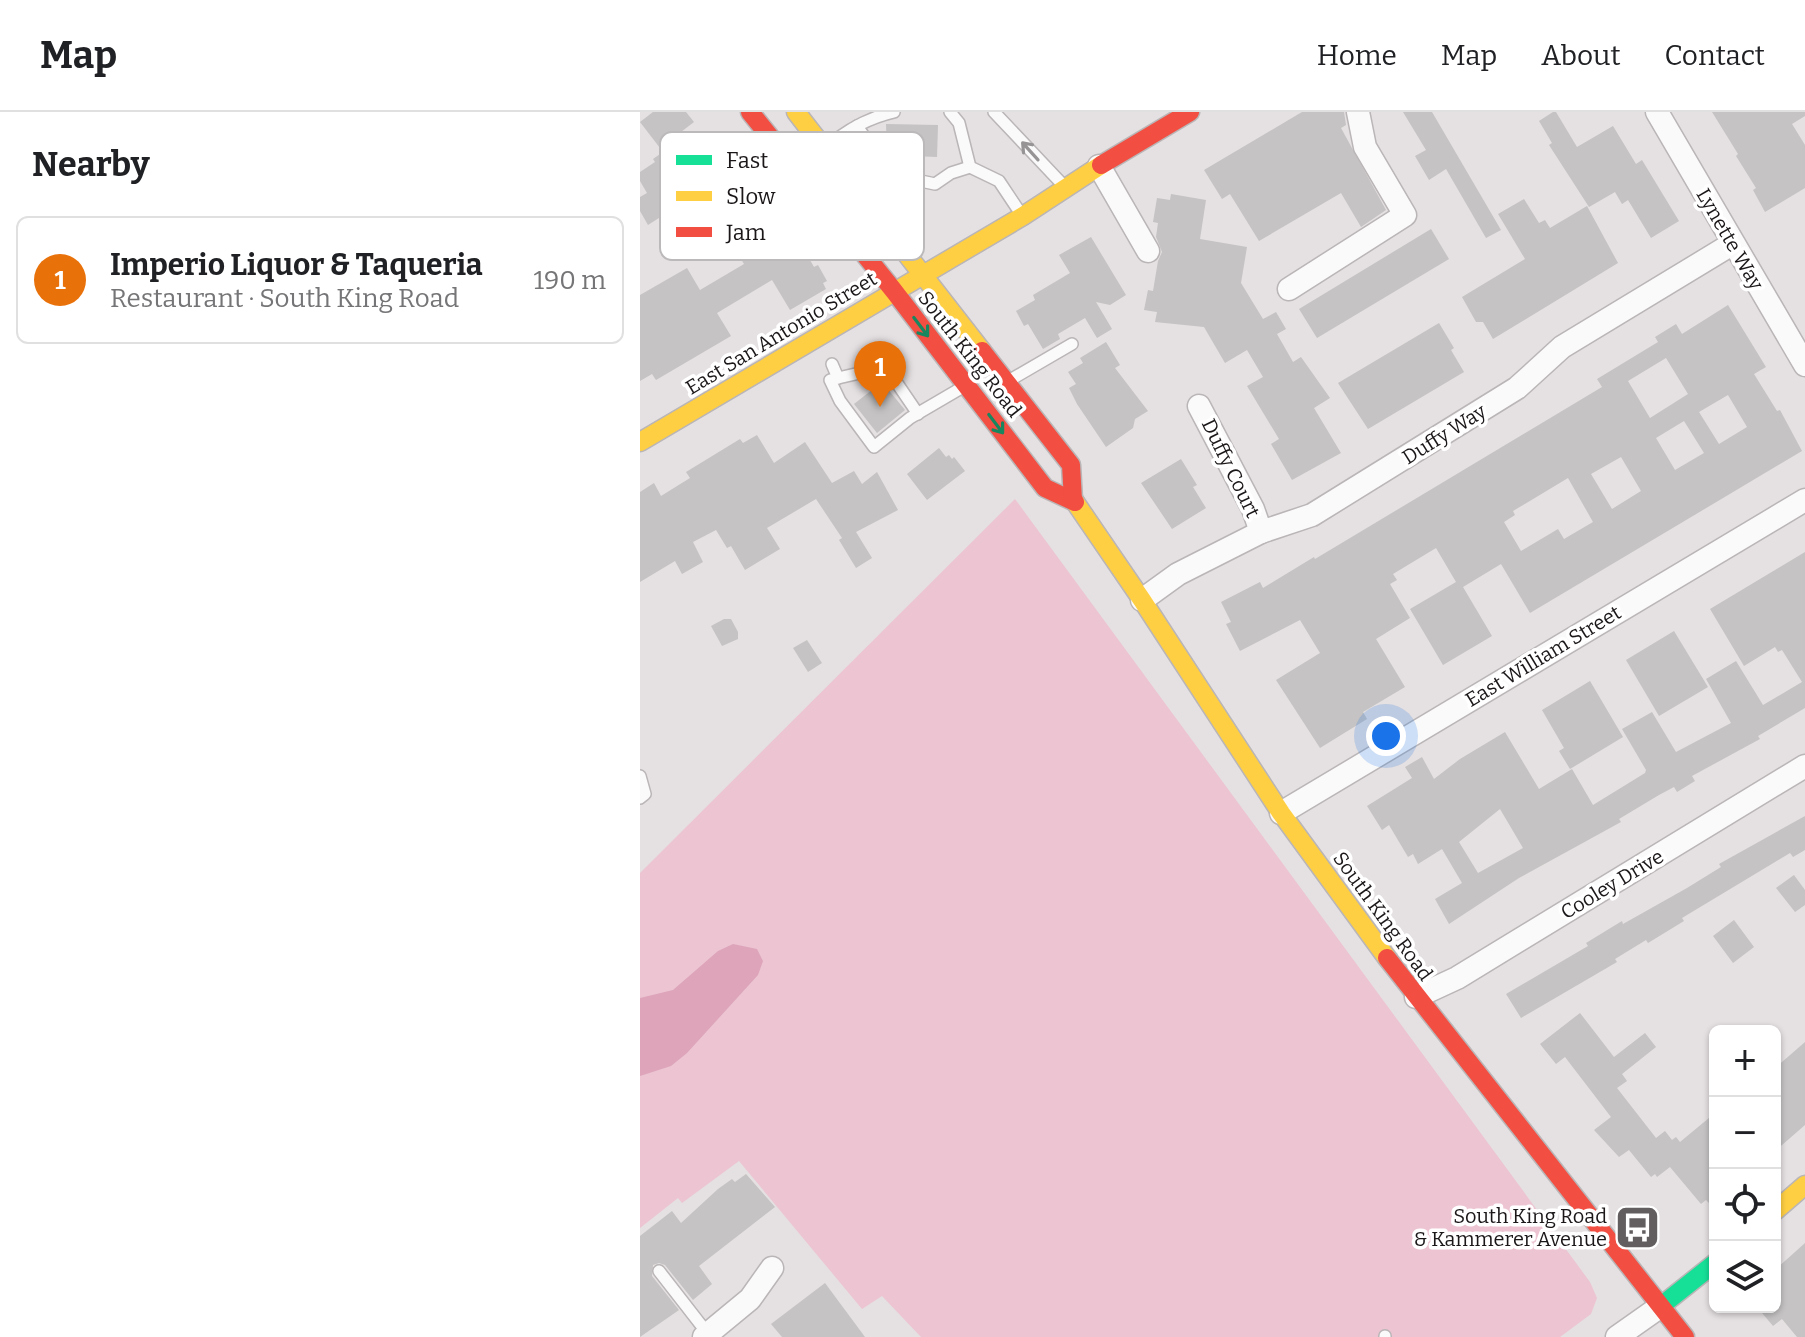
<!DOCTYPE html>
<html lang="en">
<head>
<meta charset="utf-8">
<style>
  :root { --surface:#fff; --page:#f6f6f6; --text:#202124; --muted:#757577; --line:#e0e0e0; --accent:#625d5f }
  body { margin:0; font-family:Bitter,serif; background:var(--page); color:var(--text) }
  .controls { position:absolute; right:24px; bottom:24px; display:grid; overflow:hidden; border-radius:12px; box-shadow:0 2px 6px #0004 }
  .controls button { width:72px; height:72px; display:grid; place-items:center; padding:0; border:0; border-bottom:2px solid var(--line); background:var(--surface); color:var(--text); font:40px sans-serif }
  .you { position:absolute; left:746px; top:624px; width:28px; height:28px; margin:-20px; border:6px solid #fff; border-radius:50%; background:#1a73e8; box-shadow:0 0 0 12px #1a73e833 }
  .badge { display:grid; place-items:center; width:52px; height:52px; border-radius:50%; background:var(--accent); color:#fff; font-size:26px; font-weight:700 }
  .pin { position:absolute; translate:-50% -66px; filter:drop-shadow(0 2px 4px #0008) }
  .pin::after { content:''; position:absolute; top:42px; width:28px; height:24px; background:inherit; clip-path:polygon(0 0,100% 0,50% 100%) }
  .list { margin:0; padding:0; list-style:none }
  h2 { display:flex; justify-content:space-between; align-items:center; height:104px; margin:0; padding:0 32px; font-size:34px }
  h2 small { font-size:26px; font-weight:400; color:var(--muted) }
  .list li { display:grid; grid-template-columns:52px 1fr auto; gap:24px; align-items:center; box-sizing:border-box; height:128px; margin:0 16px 16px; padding:0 16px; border:2px solid var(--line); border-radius:12px }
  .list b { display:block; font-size:30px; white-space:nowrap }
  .list p { margin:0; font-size:26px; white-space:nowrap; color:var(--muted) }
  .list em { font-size:26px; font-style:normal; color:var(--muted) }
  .icon { flex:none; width:44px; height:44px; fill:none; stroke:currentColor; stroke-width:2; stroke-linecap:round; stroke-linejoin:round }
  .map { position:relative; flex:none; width:1165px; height:1225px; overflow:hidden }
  header { display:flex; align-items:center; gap:48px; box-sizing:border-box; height:112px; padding:0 40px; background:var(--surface); border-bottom:2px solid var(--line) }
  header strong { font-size:38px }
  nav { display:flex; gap:44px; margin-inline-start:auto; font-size:28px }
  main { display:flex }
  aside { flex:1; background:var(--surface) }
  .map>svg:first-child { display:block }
  .green { fill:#ecc4d2 }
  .water { fill:#dda4ba }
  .building { fill:#c5c3c3; fill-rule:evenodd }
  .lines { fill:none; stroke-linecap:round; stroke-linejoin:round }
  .lane-casing { stroke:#bab5b6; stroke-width:14 }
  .street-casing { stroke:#bab5b6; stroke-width:25 }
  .fast-casing { stroke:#bab5b6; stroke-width:21 }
  .slow-casing { stroke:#bab5b6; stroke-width:21 }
  .jam-casing { stroke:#bab5b6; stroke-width:21 }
  .lane { stroke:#fbfafa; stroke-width:11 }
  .street { stroke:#fbfafa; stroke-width:22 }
  .fast { stroke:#16e098; stroke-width:18 }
  .slow { stroke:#ffcf43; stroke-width:18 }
  .jam { stroke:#f24e42; stroke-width:18 }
  .oneway { stroke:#969495 }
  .oneway2 { stroke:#18865f }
  .labels { text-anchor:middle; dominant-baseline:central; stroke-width:7; stroke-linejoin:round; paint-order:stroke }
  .street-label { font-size:20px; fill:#1b1719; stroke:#fff }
  .poi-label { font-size:20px; fill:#1b1719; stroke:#fff; text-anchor:end }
  .key { fill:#fff; stroke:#bbb9ba; stroke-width:2 }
  .key-label { font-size:22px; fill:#1b1719 }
</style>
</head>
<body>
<header>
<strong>Map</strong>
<nav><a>Home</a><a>Map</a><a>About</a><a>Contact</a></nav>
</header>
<main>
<aside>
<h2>Nearby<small></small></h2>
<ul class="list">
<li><span class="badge" style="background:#e8710a">1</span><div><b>Imperio Liquor &amp; Taqueria</b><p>Restaurant · South King Road</p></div><em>190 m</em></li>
</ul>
</aside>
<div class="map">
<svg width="1165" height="1225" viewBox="0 0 1165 1225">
  <rect width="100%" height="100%" fill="#e5e0e1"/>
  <path class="green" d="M 375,387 L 950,1170 L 957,1186 L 951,1202 L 920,1225 L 281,1225 L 242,1184 L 222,1197 L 99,1049 L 42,1091 L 38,1086 L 0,1116 L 0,761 Z"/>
  <path class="water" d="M 93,832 L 117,837 L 123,849 L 118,863 L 47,941 L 31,954 L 0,964 L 0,886 L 33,878 L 78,839 Z"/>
  <g class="building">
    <path d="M 13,0 L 46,0 L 54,10 L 20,36 L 0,10 Z"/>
    <path d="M 662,0 L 704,0 L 706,13 L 701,16 L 746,98 L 721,115 L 701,81 L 619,129 L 590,82 L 582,87 L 564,58 Z"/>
    <path d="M 763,0 L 792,0 L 861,118 L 846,126 L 806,57 L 789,68 L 775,44 L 786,38 Z"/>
    <path d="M 913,0 L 916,0 L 937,35 L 973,14 L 996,52 L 1002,48 L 1039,109 L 1011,126 L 988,88 L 982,92 L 975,80 L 949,95 L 909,33 L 912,31 L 899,9 Z"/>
    <path d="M 1072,0 L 1165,0 L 1165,4 L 1152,12 L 1165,33 L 1165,76 L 1125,100 L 1113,78 L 1116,76 L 1096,44 L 1098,42 Z"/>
    <path d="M 246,12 L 298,13 L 297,45 L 247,43 Z"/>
    <path d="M 30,35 L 48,58 L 80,38 L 99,68 L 105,64 L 134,105 L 138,102 L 155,132 L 159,129 L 174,155 L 178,153 L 187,169 L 183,171 L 186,177 L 150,198 L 132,168 L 77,201 L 91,224 L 16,268 L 12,262 L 0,269 L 0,183 L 47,156 L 60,178 L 104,152 L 83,117 L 59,133 L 50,119 L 79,102 L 60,70 L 28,89 L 33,97 L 8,113 L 0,99 L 0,85 L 7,81 L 0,69 L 0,60 L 15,50 L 13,47 Z"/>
    <path d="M 531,82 L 566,88 L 560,127 L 607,135 L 601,171 L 623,207 L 636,200 L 646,217 L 637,222 L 653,250 L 661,245 L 690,286 L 674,296 L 701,341 L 652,368 L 631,332 L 639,327 L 607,274 L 623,265 L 607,238 L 585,251 L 564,215 L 515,210 L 517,200 L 504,198 L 508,178 L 513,179 L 518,149 L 522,140 L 516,125 L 518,111 L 513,110 L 517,86 L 530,88 Z"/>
    <path d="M 884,87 L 899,111 L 905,108 L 910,116 L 947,94 L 978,151 L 853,227 L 843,210 L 836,210 L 822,185 L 885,147 L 858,102 Z"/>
    <path d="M 791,117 L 809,147 L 677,226 L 659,197 Z"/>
    <path d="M 451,125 L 486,183 L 470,193 L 456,190 L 472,217 L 457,226 L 445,206 L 418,222 L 420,227 L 403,237 L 388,212 L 384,214 L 376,199 L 395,188 L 393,183 L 430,161 L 419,143 Z"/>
    <path d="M 1088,193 L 1126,255 L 1114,262 L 1137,299 L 1140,298 L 1162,339 L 890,501 L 861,452 L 823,475 L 852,524 L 803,553 L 770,497 L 816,470 L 796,436 L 753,462 L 757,468 L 750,472 L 770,506 L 736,527 L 765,575 L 723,600 L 727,607 L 680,636 L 636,568 L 680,541 L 660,508 L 600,539 L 586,512 L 591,510 L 581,490 L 620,470 L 623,476 L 674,445 L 675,447 L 962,275 L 957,267 L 1018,230 L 1015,225 L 1036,212 L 1042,222 ZM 1026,246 L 1048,282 L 1010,306 L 988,269 ZM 1088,283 L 1107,315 L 1079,332 L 1059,300 ZM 1044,309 L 1064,341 L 1035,358 L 1016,326 ZM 981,345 L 1001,379 L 972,397 L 951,362 ZM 928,366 L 953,410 L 924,427 L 918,417 L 881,439 L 864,410 L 875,403 L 873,399 Z"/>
    <path d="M 799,211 L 814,236 L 811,238 L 824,260 L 728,317 L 698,271 Z"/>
    <path d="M 466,230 L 480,253 L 475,256 L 508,299 L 495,307 L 493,316 L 466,335 L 437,292 L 429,276 L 436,272 L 428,260 L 443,251 L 440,246 Z"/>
    <path d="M 242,270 L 265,298 L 237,321 L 214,292 Z"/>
    <path d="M 117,323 L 134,351 L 165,330 L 192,371 L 214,359 L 222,372 L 237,360 L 258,398 L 216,420 L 232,446 L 216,456 L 199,428 L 202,426 L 176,387 L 127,416 L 140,437 L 105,458 L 91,434 L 87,436 L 76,418 L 53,430 L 63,450 L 42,462 L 35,449 L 0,470 L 0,380 L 14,371 L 21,384 L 50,366 L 46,360 L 100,327 L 103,331 Z"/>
    <path d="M 299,336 L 306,345 L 309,343 L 312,347 L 314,345 L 325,359 L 287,388 L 267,362 Z"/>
    <path d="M 541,347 L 557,373 L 553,375 L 566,396 L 532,417 L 501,371 Z"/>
    <path d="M 1165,440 L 1165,596 L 1118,624 L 1120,627 L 1052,664 L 1055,669 L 1037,680 L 1034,675 L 1019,683 L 979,707 L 981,710 L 879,766 L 809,812 L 795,787 L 822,771 L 802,737 L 778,752 L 773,742 L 768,745 L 749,713 L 742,718 L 727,694 L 772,666 L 765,655 L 782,645 L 794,667 L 820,647 L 865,620 L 899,677 L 932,657 L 953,693 L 1005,661 L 1006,658 L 982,617 L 1012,600 L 1036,640 L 1091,611 L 1066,567 L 1096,549 L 1123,593 L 1162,570 L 1142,538 L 1138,540 L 1135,535 L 1104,554 L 1070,497 ZM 860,697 L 883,736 L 838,761 L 819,730 Z"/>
    <path d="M 84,507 L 91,507 L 98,520 L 98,527 L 82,534 L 71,514 Z"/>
    <path d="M 1034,519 L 1068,575 L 1019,604 L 986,548 Z"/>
    <path d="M 167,528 L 182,551 L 168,560 L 153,536 Z"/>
    <path d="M 950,569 L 983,625 L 930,657 L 919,639 L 924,636 L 902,598 Z"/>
    <path d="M 1165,704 L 1165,738 L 1153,745 L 1150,741 L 1042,806 L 1044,809 L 1008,831 L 1006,828 L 975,847 L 977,850 L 881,906 L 866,882 L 948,834 L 946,831 L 982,809 L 983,812 L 1047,776 L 1081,755 L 1079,752 Z"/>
    <path d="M 1154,763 L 1165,778 L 1165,793 L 1155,800 L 1136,776 Z"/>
    <path d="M 1094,808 L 1114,835 L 1093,851 L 1073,824 Z"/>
    <path d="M 940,901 L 974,945 L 1005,921 L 1016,935 L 982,962 L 987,969 L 977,976 L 1016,1026 L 1025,1019 L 1032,1028 L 1036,1025 L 1040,1030 L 1075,1001 L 1075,1097 L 1066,1088 L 1061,1092 L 1030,1055 L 1017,1065 L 1015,1062 L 1011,1065 L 989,1038 L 979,1045 L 954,1018 L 971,1005 L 925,945 L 916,952 L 900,932 Z"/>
    <path d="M 1165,930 L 1165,1013 L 1135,1039 L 1135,956 Z"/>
    <path d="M 106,1062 L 135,1095 L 59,1154 L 72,1172 L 53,1188 L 25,1153 L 19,1151 L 13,1153 L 12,1164 L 39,1198 L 0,1225 L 0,1124 L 32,1099 L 41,1111 L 78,1077 L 92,1067 L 95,1070 Z"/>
    <path d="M 1165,1131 L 1165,1225 L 1157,1225 L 1142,1207 L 1133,1214 L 1117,1195 L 1135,1195 L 1135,1158 Z"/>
    <path d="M 185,1171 L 225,1225 L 142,1225 L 131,1212 Z"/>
  </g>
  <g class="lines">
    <defs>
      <g id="lane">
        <path d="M 310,0 L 319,11 L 330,55 L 359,69 L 381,102"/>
        <path d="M 354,0 L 424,74"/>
        <path d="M 217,14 L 245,55 L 257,64 L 295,72 L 311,61 L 330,55"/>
        <path d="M 188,34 C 208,17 228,6 254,0"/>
        <path d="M 192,252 L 198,266 L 190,268 L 200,289 L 234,335 L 270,306 L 323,275"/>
        <path d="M 198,266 L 246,255 L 278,302"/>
        <path d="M 370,268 L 432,232"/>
        <path d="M 0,664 L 5,682 L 0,686"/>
        <path d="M 19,1159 L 68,1222"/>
        <path d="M 745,1224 L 745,1225"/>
      </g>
      <g id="street">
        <path d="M 1017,0 L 1165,253"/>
        <path d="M 459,54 L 508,139"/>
        <path d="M 649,177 L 765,103 L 725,35 L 718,0"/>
        <path d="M 559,294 L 613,397 L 621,420"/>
        <path d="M 502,488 L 538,462 L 621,420 L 672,403 L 877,276 L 922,235 L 1092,132"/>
        <path d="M 641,701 L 1165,388"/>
        <path d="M 776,885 L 817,866 L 1165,654"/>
        <path d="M 64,1225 L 110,1187 L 132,1156"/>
        <path d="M 977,1225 L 1021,1194"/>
      </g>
      <path id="fast" d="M 1021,1194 L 1075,1151"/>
      <g id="slow">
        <path d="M 156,0 L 342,239"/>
        <path d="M 0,330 L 383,104 L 461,53"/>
        <path d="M 435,390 L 502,488 L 641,701 L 747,846"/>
        <path d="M 1135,1099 L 1165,1073"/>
      </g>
      <g id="jam">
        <path d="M 110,0 L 254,179 L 405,376 L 435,390"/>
        <path d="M 461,53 L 550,0"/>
        <path d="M 342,239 L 431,353 L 433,388"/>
        <path d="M 747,846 L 1045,1225"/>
      </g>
    </defs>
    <use href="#lane" class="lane-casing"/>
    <use href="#street" class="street-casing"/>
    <use href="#fast" class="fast-casing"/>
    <use href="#slow" class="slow-casing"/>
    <use href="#jam" class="jam-casing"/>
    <use href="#lane" class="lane"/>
    <use href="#street" class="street"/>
    <use href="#fast" class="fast"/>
    <use href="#slow" class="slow"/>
    <use href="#jam" class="jam"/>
  </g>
  <defs><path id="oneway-shaft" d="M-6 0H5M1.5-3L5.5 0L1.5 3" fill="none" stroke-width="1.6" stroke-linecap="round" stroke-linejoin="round" transform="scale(2)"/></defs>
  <use class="oneway" href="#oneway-shaft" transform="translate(390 39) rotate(-132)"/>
  <g class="oneway2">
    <use href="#oneway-shaft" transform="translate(281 215) rotate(53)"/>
    <use href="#oneway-shaft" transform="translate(356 312) rotate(53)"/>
  </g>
  <defs>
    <symbol id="bus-square" viewBox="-11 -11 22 22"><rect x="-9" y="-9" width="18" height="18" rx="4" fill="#625d5f" stroke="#fff"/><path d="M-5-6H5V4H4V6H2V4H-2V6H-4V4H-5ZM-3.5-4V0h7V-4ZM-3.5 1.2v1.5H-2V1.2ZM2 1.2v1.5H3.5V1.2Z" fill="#fff"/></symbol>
  </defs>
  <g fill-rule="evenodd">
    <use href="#bus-square" x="972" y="1090" width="51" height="51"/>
  </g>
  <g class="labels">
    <g class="street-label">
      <text transform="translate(1090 127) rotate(60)">Lynette Way</text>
      <text transform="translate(141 221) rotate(-31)">East San Antonio Street</text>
      <text transform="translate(330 242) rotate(52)">South King Road</text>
      <text transform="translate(804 322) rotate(-32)">Duffy Way</text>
      <text transform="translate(591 356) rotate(64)">Duffy Court</text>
      <text transform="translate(903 544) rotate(-31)">East William Street</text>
      <text transform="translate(972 772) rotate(-31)">Cooley Drive</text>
      <text transform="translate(743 804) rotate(54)">South King Road</text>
    </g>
    <g class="poi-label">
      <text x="967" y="1104">South King Road<tspan x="967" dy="23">&amp; Kammerer Avenue</tspan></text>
    </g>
  </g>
  <rect x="20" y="20" width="264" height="128" rx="12" class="key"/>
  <rect x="36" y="43" width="36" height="10" fill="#16e098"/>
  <rect x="36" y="79" width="36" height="10" fill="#ffcf43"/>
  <rect x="36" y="115" width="36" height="10" fill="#f24e42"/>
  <g class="key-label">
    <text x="86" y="56">Fast</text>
    <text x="86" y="92">Slow</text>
    <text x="86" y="128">Jam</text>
  </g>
</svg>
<div class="controls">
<button>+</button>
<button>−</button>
<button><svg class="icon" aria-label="locate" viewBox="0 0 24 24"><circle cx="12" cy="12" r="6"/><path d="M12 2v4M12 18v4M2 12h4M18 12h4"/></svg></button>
<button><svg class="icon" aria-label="layers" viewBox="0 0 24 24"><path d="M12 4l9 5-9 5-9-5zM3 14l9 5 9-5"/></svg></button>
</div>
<div class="you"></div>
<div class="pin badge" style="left:240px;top:295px;background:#e8710a">1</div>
</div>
</main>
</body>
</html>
